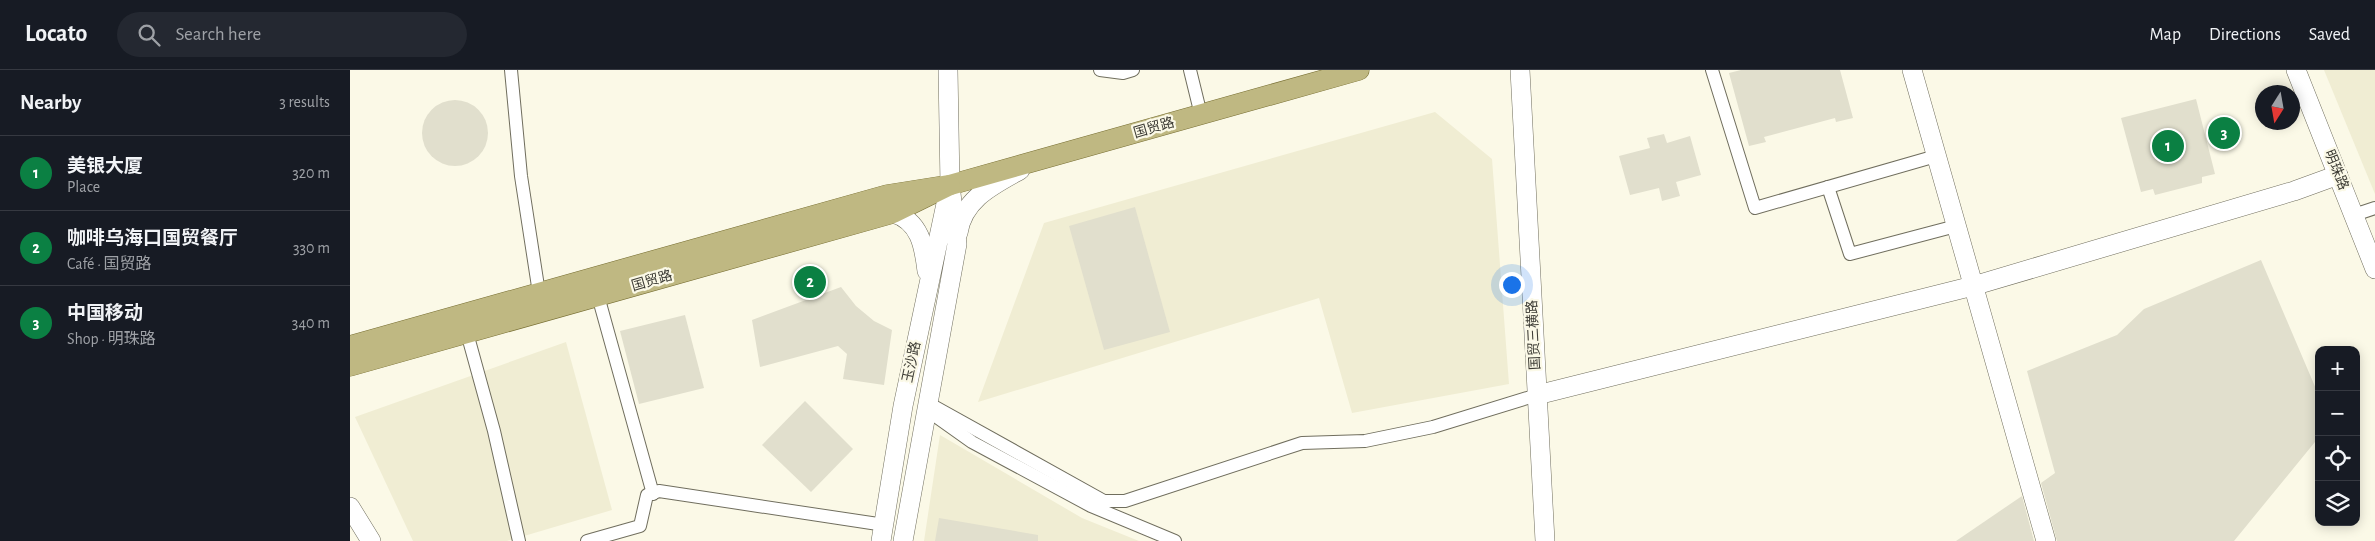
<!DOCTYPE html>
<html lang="en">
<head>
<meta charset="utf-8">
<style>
  :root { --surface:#171b24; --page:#242831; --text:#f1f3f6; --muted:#9ea1a6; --line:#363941; --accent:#0b8043 }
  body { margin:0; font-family:"Alegreya Sans","Noto Sans SC",sans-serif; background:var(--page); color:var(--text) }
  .controls { position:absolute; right:15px; bottom:15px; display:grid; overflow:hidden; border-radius:10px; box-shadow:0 2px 12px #0003 }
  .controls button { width:45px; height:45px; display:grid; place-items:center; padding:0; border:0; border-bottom:1px solid var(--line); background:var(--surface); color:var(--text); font:25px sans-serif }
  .compass { position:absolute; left:1905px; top:15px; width:45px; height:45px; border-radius:50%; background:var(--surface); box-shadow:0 2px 12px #0003; rotate:191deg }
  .you { position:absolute; left:1161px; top:214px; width:18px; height:18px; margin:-12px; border:4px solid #fff; border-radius:50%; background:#1a73e8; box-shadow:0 0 0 8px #1a73e833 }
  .badge { display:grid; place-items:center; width:32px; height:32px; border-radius:50%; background:var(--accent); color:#fff; font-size:16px; font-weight:700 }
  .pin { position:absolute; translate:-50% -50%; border:2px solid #fff; box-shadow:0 1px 5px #0006 }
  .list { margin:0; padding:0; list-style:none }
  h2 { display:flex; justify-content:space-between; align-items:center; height:65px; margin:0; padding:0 20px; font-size:21px }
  h2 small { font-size:16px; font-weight:400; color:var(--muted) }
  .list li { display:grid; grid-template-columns:32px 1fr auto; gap:15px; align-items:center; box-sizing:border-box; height:75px; padding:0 20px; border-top:1px solid var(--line) }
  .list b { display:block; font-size:19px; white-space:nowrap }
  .list p { margin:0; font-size:16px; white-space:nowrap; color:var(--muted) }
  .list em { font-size:16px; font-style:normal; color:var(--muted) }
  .icon { flex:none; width:28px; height:28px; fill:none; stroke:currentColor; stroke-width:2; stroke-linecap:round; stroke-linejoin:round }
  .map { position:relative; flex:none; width:2025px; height:471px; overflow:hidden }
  header { display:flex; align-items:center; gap:30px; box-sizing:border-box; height:70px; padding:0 25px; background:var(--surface); border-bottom:1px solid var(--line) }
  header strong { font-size:24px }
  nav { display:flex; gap:28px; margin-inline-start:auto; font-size:18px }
  .search { width:350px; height:45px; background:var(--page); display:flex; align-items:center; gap:12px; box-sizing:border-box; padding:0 18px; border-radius:28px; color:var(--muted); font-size:19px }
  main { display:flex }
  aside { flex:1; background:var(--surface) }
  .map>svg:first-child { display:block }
  .built { fill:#f0edd3 }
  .building { fill:#e1dfcd }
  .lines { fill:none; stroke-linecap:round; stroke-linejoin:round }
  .street-casing { stroke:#706e5e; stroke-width:14 }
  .secondary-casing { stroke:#706e5e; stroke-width:20 }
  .primary-casing { stroke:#766d31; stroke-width:21 }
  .street { stroke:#fff; stroke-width:12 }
  .secondary { stroke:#fff; stroke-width:19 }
  .primary { stroke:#bfb882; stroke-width:20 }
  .labels { text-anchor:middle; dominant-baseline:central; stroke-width:4.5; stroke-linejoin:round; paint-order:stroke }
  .street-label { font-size:14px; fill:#3d3c35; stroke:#fbf9e7 }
</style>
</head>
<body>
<header>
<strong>Locato</strong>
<div class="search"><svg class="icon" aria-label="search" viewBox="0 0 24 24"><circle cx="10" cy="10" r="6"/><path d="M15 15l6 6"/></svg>Search here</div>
<nav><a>Map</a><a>Directions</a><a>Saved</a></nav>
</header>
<main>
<aside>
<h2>Nearby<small>3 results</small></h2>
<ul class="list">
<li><span class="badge">1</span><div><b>美银大厦</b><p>Place</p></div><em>320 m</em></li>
<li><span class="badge">2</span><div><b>咖啡乌海口国贸餐厅</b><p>Café · 国贸路</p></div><em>330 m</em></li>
<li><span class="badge">3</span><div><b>中国移动</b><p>Shop · 明珠路</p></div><em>340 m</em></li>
</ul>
</aside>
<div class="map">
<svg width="2025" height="471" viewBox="0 0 2025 471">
  <rect width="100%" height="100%" fill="#fbf9e7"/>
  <g class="built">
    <path d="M 1974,0 L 2025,0 L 2025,124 Z"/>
    <path d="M 1085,42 L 1142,89 L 1159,314 L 1002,343 L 969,228 L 628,332 L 694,153 Z"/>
    <path d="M 216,272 L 262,440 L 157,471 L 63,471 L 5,347 Z"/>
    <path d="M 590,365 L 732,448 L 789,471 L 574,471 Z"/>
  </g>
  <g class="building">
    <path d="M 1391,0 L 1490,0 L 1503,48 L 1486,52 L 1485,48 L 1414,67 L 1416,72 L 1399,76 L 1379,3 Z"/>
    <path d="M 1846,29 L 1865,104 L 1852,107 L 1852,113 L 1805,125 L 1803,119 L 1791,122 L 1771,48 Z"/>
    <circle cx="105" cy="63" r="33"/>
    <path d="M 1314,64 L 1317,73 L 1340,66 L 1351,105 L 1326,112 L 1330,126 L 1312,131 L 1309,118 L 1280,125 L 1269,86 L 1300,78 L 1297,68 Z"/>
    <path d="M 785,137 L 820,262 L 754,280 L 719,156 Z"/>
    <path d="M 1911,190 L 1969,326 L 1969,367 L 1884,471 L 1707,471 L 1691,413 L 1705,403 L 1677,301 L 1767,265 L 1794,239 Z"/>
    <path d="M 491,217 L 506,236 L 524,251 L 542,260 L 534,315 L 493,309 L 497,284 L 488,276 L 410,297 L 402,250 Z"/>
    <path d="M 335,245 L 354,318 L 289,334 L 270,261 Z"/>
    <path d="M 455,331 L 503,379 L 461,422 L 412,375 Z"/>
    <path d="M 1672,426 L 1684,471 L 1606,471 Z"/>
    <path d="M 589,448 L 688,465 L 688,471 L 585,471 Z"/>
  </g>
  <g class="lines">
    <defs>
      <g id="street">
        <path d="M 161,0 L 171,106 L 189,223"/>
        <path d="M 750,0 L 773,3 L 783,0"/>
        <path d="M 840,0 L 851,45"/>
        <path d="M 1362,0 L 1405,138 L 1586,86"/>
        <path d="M 1478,117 L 1500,184 L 1606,156"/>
        <path d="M 2004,145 L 2025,138"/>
        <path d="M 248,226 L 303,424"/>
        <path d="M 117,263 L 144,361 L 169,471"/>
        <path d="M 578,333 L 754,431 L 775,431 L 952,373 L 1015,371 L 1083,357 L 1187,325"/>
        <path d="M 577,340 L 622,372 L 741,436 L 825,471"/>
        <path d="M 237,471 L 290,456 L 297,425 L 309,421 L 528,454"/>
      </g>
      <g id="secondary">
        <path d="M 598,0 L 600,115"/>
        <path d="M 1170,0 L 1195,471"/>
        <path d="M 1562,0 L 1696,471"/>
        <path d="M 1946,0 L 2025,199"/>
        <path d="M 543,143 C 570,151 574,176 577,201"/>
        <path d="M 608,163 C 613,129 643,115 670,100"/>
        <path d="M 1187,325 L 1623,216 L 1944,121 L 1988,105"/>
        <path d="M 0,437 L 21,471"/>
        <path d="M 531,471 L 553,336 L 600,115 L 607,174 L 553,471"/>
      </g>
      <g id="primary">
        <path d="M 600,115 L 1009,0"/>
        <path d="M 0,276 L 537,125 L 600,115 L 543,143 L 0,296"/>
      </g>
    </defs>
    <use href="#street" class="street-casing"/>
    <use href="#secondary" class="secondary-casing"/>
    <use href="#primary" class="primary-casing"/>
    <use href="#street" class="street"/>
    <use href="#secondary" class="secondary"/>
    <use href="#primary" class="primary"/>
  </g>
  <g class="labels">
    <g class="street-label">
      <text transform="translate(804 58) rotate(-16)">国贸路</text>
      <text transform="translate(1986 100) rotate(68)">明珠路</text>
      <text transform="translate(302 211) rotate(-16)">国贸路</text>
      <text transform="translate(1184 265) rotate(-93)">国贸三横路</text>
      <text transform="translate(562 292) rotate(-78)">玉沙路</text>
    </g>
  </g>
</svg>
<div class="controls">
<button>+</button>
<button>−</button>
<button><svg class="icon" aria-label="locate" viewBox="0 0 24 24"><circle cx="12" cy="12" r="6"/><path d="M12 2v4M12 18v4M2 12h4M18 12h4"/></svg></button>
<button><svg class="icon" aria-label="layers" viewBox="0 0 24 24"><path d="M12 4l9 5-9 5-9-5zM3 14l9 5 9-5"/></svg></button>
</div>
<svg class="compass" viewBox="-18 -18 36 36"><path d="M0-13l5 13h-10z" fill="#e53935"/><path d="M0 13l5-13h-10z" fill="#9ea1a6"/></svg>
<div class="you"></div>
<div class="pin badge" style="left:1818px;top:76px">1</div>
<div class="pin badge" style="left:460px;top:212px">2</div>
<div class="pin badge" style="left:1874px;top:63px">3</div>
</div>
</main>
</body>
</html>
